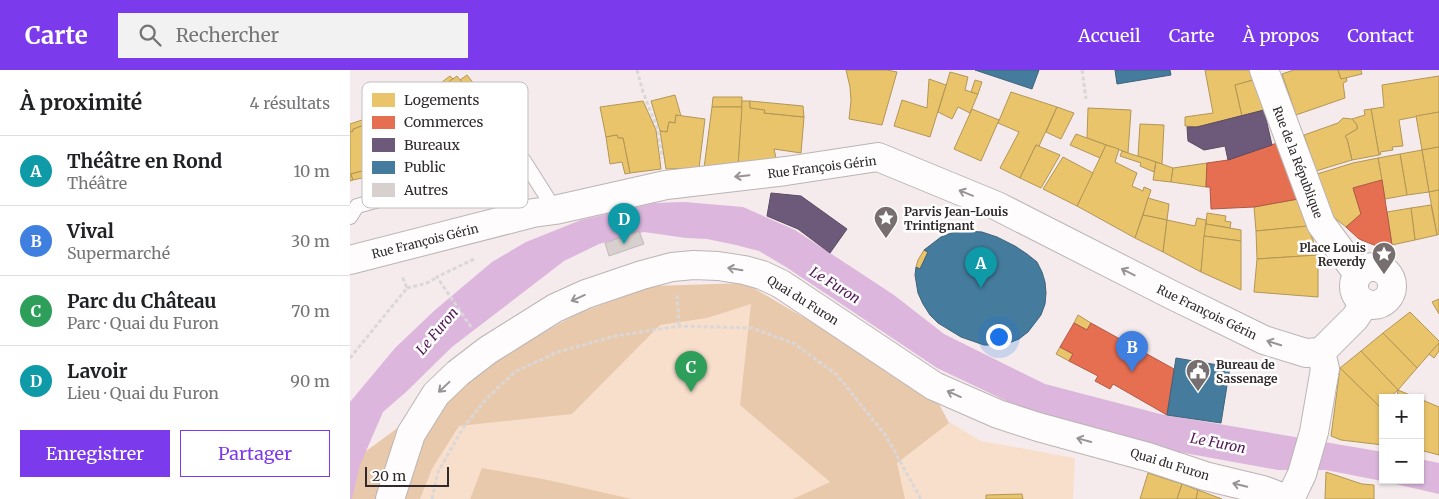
<!DOCTYPE html>
<html lang="fr">
<head>
<meta charset="utf-8">
<style>
  :root { --surface:#fff; --page:#f2f2f2; --text:#202124; --muted:#757577; --line:#e0e0e0; --accent:#7c3aed }
  body { margin:0; font-family:Merriweather,serif; background:var(--page); color:var(--text) }
  .controls { position:absolute; right:15px; bottom:15px; display:grid; overflow:hidden; border-radius:0px; box-shadow:0 1px 4px #0004 }
  .controls button { width:45px; height:45px; display:grid; place-items:center; padding:0; border:0; border-bottom:1px solid var(--line); background:var(--surface); color:var(--text); font:25px sans-serif }
  .scale { position:absolute; left:15px; bottom:12px; width:84px; box-sizing:border-box; padding-left:5px; border:2px solid #312a2b; border-top:0; font-size:14px; line-height:18px; white-space:nowrap; color:#312a2b; -webkit-text-stroke:4px #fff; paint-order:stroke }
  .you { position:absolute; left:648px; top:266px; width:18px; height:18px; margin:-12px; border:4px solid #fff; border-radius:50%; background:#1a73e8; box-shadow:0 0 0 8px #1a73e833 }
  .badge { display:grid; place-items:center; width:32px; height:32px; border-radius:50%; background:var(--accent); color:#fff; font-size:16px; font-weight:700 }
  .pin { position:absolute; translate:-50% -41px; filter:drop-shadow(0 1px 2px #0008) }
  .pin::after { content:''; position:absolute; top:26px; width:18px; height:15px; background:inherit; clip-path:polygon(0 0,100% 0,50% 100%) }
  .list { margin:0; padding:0; list-style:none }
  h2 { display:flex; justify-content:space-between; align-items:center; height:65px; margin:0; padding:0 20px; font-size:21px }
  h2 small { font-size:16px; font-weight:400; color:var(--muted) }
  .list li { display:grid; grid-template-columns:32px 1fr auto; gap:15px; align-items:center; box-sizing:border-box; height:70px; padding:0 20px; border-top:1px solid var(--line) }
  .list b { display:block; font-size:19px; white-space:nowrap }
  .list p { margin:0; font-size:16px; white-space:nowrap; color:var(--muted) }
  .list em { font-size:16px; font-style:normal; color:var(--muted) }
  .actions { display:flex; gap:10px; padding:15px 20px }
  .actions a { flex:1; padding:11px 0; border:1px solid var(--accent); border-radius:0px; text-align:center; font-size:18px; color:var(--accent) }
  .actions .main { background:var(--accent); color:#fff }
  .icon { flex:none; width:28px; height:28px; fill:none; stroke:currentColor; stroke-width:2; stroke-linecap:round; stroke-linejoin:round }
  .map { position:relative; flex:none; width:1089px; height:429px; overflow:hidden }
  header { display:flex; align-items:center; gap:30px; box-sizing:border-box; height:70px; padding:0 25px; background:var(--accent); color:#fff }
  header strong { font-size:24px }
  nav { display:flex; gap:28px; margin-inline-start:auto; font-size:18px }
  .search { width:350px; height:45px; background:var(--page); display:flex; align-items:center; gap:12px; box-sizing:border-box; padding:0 18px; border-radius:0px; color:var(--muted); font-size:19px }
  main { display:flex }
  aside { flex:1; background:var(--surface) }
  .map>svg:first-child { display:block }
  .green { fill:#f8dfcc }
  .forest { fill:#e9c9ac }
  .water { fill:#dcb6dc }
  .homes { fill:#e9c46a; stroke:#b29657 }
  .shops { fill:#e76f51; stroke:#b05a46 }
  .offices { fill:#6d597a; stroke:#5b4b62 }
  .public { fill:#457b9d; stroke:#3f637b }
  .building { fill:#d7d0cf; stroke:#c1bab9 }
  .lines { fill:none; stroke-linecap:round; stroke-linejoin:round }
  .service-casing { stroke:#bbb4b4; stroke-width:16 }
  .minor-casing { stroke:#bbb4b4; stroke-width:30 }
  .path { stroke:#dad7d8; stroke-width:3; stroke-dasharray:4 2.5; stroke-linecap:butt }
  .service { stroke:#fefcfc; stroke-width:14 }
  .minor { stroke:#fefcfc; stroke-width:28 }
  .oneway { stroke:#989394 }
  .labels { text-anchor:middle; dominant-baseline:central; stroke-width:5; stroke-linejoin:round; paint-order:stroke }
  .street-label { font-size:12px; fill:#312a2b; stroke:#fff }
  .poi-label { font-size:12px; font-weight:bold; fill:#312a2b; stroke:#fff; text-anchor:start }
  .water-label { font-size:14px; font-style:italic; fill:#501655; stroke:#fff }
  .key { fill:#fff; stroke:#c1bfbf; stroke-width:1 }
  .key-label { font-size:14px; fill:#312a2b }
</style>
</head>
<body>
<header>
<strong>Carte</strong>
<div class="search"><svg class="icon" aria-label="search" viewBox="0 0 24 24"><circle cx="10" cy="10" r="6"/><path d="M15 15l6 6"/></svg>Rechercher</div>
<nav><a>Accueil</a><a>Carte</a><a>À propos</a><a>Contact</a></nav>
</header>
<main>
<aside>
<h2>À proximité<small>4 résultats</small></h2>
<ul class="list">
<li><span class="badge" style="background:#0f9aa8">A</span><div><b>Théâtre en Rond</b><p>Théâtre</p></div><em>10 m</em></li>
<li><span class="badge" style="background:#3f7fe0">B</span><div><b>Vival</b><p>Supermarché</p></div><em>30 m</em></li>
<li><span class="badge" style="background:#2e9e5b">C</span><div><b>Parc du Château</b><p>Parc · Quai du Furon</p></div><em>70 m</em></li>
<li><span class="badge" style="background:#0f9aa8">D</span><div><b>Lavoir</b><p>Lieu · Quai du Furon</p></div><em>90 m</em></li>
</ul>
<div class="actions"><a class="main">Enregistrer</a><a>Partager</a></div>
</aside>
<div class="map">
<svg width="1089" height="429" viewBox="0 0 1089 429">
  <rect width="100%" height="100%" fill="#f5ebec"/>
  <path class="green" d="M 300,233 L 402,234 L 631,371 L 725,388 L 723,429 L 70,429 L 82,399 L 109,356 Z"/>
  <g class="forest">
    <path d="M 395,213 L 506,278 L 542,306 L 588,332 L 599,353 L 547,393 L 555,429 L 443,429 L 480,412 L 390,335 L 401,234 L 357,248 L 310,255 L 222,344 L 109,356 L 82,399 L 70,429 L 0,429 L 0,393 L 118,306 L 226,244 L 303,216 Z"/>
    <path d="M 132,398 L 198,410 L 282,429 L 120,429 Z"/>
  </g>
  <path class="water" d="M 335,132 L 393,137 L 445,160 L 544,225 L 594,264 L 695,314 L 810,344 L 1033,382 L 1033,410 L 1070,410 L 1070,389 L 1089,393 L 1089,424 L 1032,411 L 976,400 L 928,400 L 796,376 L 692,348 L 587,298 L 436,197 L 409,181 L 386,175 L 357,169 L 336,168 L 294,162 L 249,174 L 214,191 L 102,277 L 56,322 L 33,342 L 10,395 L 2,429 L 0,429 L 0,332 L 45,278 L 85,240 L 142,192 L 176,172 L 231,150 L 304,133 Z"/>
  <g class="homes">
    <path d="M 496,0 L 537,0 L 547,2 L 532,55 L 499,49 L 501,31 L 500,17 Z"/>
    <path d="M 855,0 L 901,0 L 903,10 L 885,15 L 892,46 L 847,57 L 835,56 L 835,47 L 863,43 Z"/>
    <path d="M 944,0 L 988,0 L 991,9 L 996,7 L 997,11 L 993,13 L 995,28 L 946,45 L 932,4 Z"/>
    <path d="M 988,0 L 1011,0 L 1012,4 L 991,9 Z"/>
    <path d="M 600,2 L 618,7 L 615,20 L 628,24 L 620,43 L 608,37 L 602,49 L 588,42 Z"/>
    <path d="M 117,5 L 135,28 L 132,31 L 126,22 L 122,25 L 110,10 Z"/>
    <path d="M 100,6 L 103,9 L 93,16 L 96,20 L 89,25 L 84,18 Z"/>
    <path d="M 107,6 L 122,25 L 126,22 L 141,42 L 116,62 L 112,56 L 79,83 L 54,89 L 55,92 L 35,98 L 34,95 L 1,104 L 3,110 L 0,111 L 0,62 L 3,61 L 3,59 L 26,51 L 27,55 L 34,53 L 33,50 L 50,46 L 50,43 L 66,39 L 67,43 L 75,42 L 73,32 L 87,22 L 89,25 L 96,20 L 93,16 Z"/>
    <path d="M 1089,6 L 1089,42 L 1049,50 L 1053,76 L 1042,77 L 1043,80 L 1030,82 L 1031,84 L 1029,85 L 1021,39 L 1034,37 L 1032,15 Z"/>
    <path d="M 579,9 L 596,15 L 580,67 L 544,56 L 552,30 L 577,38 Z"/>
    <path d="M 907,9 L 914,40 L 892,46 L 885,15 Z"/>
    <path d="M 625,10 L 632,12 L 628,24 L 621,22 Z"/>
    <path d="M 661,22 L 707,37 L 689,76 L 686,75 L 670,108 L 650,98 L 669,62 L 648,53 Z"/>
    <path d="M 325,25 L 331,46 L 326,45 L 325,53 L 319,52 L 317,62 L 310,61 L 301,31 Z"/>
    <path d="M 363,27 L 392,27 L 392,37 L 362,37 Z"/>
    <path d="M 293,31 L 306,60 L 311,99 L 280,103 L 273,68 L 268,68 L 267,65 L 256,67 L 250,37 Z"/>
    <path d="M 392,31 L 400,31 L 400,38 L 415,40 L 414,43 L 454,47 L 451,83 L 424,79 L 426,88 L 388,95 Z"/>
    <path d="M 400,31 L 453,36 L 454,47 L 414,43 L 415,40 L 400,38 Z"/>
    <path d="M 362,37 L 392,37 L 388,95 L 354,98 Z"/>
    <path d="M 707,37 L 724,43 L 711,69 L 696,62 Z"/>
    <path d="M 738,38 L 781,40 L 778,83 L 737,68 Z"/>
    <path d="M 622,39 L 649,50 L 631,91 L 604,79 Z"/>
    <path d="M 1021,39 L 1029,85 L 1002,90 L 997,69 L 995,66 L 1007,59 L 1007,55 L 1002,49 L 1015,45 L 1014,40 Z"/>
    <path d="M 1089,42 L 1089,77 L 1072,80 L 1066,46 Z"/>
    <path d="M 326,45 L 355,49 L 349,98 L 316,99 L 310,61 L 317,62 L 319,52 L 325,53 Z"/>
    <path d="M 993,48 L 1002,49 L 1007,55 L 1007,59 L 995,66 L 997,69 L 1002,90 L 966,101 L 954,65 L 988,53 Z"/>
    <path d="M 12,50 L 14,55 L 3,59 L 3,61 L 0,62 L 0,54 Z"/>
    <path d="M 790,54 L 814,55 L 812,94 L 788,86 Z"/>
    <path d="M 726,64 L 756,75 L 750,88 L 720,75 Z"/>
    <path d="M 267,65 L 268,68 L 273,68 L 280,103 L 275,104 L 272,92 L 260,94 L 256,67 Z"/>
    <path d="M 686,75 L 710,85 L 691,118 L 670,108 Z"/>
    <path d="M 756,75 L 769,79 L 765,92 L 787,103 L 782,116 L 793,121 L 794,117 L 801,120 L 785,168 L 727,136 Z"/>
    <path d="M 1089,77 L 1089,120 L 1079,122 L 1072,80 Z"/>
    <path d="M 1072,80 L 1079,122 L 1057,125 L 1050,84 Z"/>
    <path d="M 772,81 L 806,92 L 804,102 L 790,96 L 791,93 L 770,86 Z"/>
    <path d="M 1050,84 L 1057,125 L 1035,129 L 1028,88 Z"/>
    <path d="M 713,87 L 743,103 L 727,136 L 693,119 Z"/>
    <path d="M 1028,88 L 1032,110 L 1003,118 L 1011,144 L 996,157 L 981,145 L 967,104 L 1003,93 Z"/>
    <path d="M 806,92 L 823,98 L 821,112 L 803,110 Z"/>
    <path d="M 857,93 L 856,117 L 821,112 L 823,98 Z"/>
    <path d="M 16,100 L 16,107 L 3,110 L 1,104 Z"/>
    <path d="M 1089,120 L 1089,164 L 1087,165 L 1079,122 Z"/>
    <path d="M 798,128 L 819,134 L 817,150 L 793,145 Z"/>
    <path d="M 948,129 L 958,156 L 906,161 L 904,137 Z"/>
    <path d="M 1081,135 L 1087,165 L 1065,170 L 1061,138 Z"/>
    <path d="M 1061,138 L 1065,170 L 1042,175 L 1037,142 Z"/>
    <path d="M 857,143 L 876,146 L 875,151 L 881,152 L 880,158 L 856,154 Z"/>
    <path d="M 793,145 L 817,150 L 813,182 L 785,168 Z"/>
    <path d="M 847,148 L 856,150 L 851,202 L 813,182 L 817,150 L 845,156 Z"/>
    <path d="M 856,154 L 891,160 L 891,171 L 854,166 Z"/>
    <path d="M 958,156 L 968,185 L 907,189 L 906,161 Z"/>
    <path d="M 854,166 L 891,171 L 891,220 L 851,202 Z"/>
    <path d="M 574,180 L 578,182 L 570,199 L 566,197 L 568,190 Z"/>
    <path d="M 968,185 L 968,227 L 904,222 L 907,189 Z"/>
    <path d="M 1089,229 L 1089,244 L 1082,232 Z"/>
    <path d="M 1060,242 L 1089,271 L 1089,273 L 1067,298 L 1033,263 Z"/>
    <path d="M 728,245 L 741,253 L 737,260 L 724,253 Z"/>
    <path d="M 1033,263 L 1067,298 L 1048,320 L 1011,281 Z"/>
    <path d="M 1089,273 L 1089,281 L 1084,288 L 1079,284 Z"/>
    <path d="M 710,277 L 723,284 L 719,291 L 706,284 Z"/>
    <path d="M 1011,281 L 1048,320 L 1039,328 L 1033,328 L 1033,334 L 1030,337 L 990,298 Z"/>
    <path d="M 990,298 L 1030,337 L 1033,334 L 1033,375 L 991,370 L 981,366 Z"/>
    <path d="M 1048,320 L 1067,328 L 1047,328 Z"/>
    <path d="M 1070,329 L 1089,337 L 1089,385 L 1070,380 Z"/>
    <path d="M 976,402 L 1012,414 L 1024,415 L 1024,429 L 975,429 Z"/>
    <path d="M 798,403 L 832,414 L 827,429 L 790,429 Z"/>
    <path d="M 832,414 L 848,420 L 846,429 L 827,429 Z"/>
    <path d="M 848,420 L 872,429 L 846,429 Z"/>
    <path d="M 672,424 L 673,429 L 636,429 L 636,425 Z"/>
  </g>
  <g class="shops">
    <path d="M 927,73 L 948,129 L 904,137 L 861,139 L 860,117 L 856,117 L 857,93 L 878,90 Z"/>
    <path d="M 1032,110 L 1042,175 L 1029,177 L 1009,169 L 996,157 L 1011,144 L 1003,118 Z"/>
    <path d="M 724,253 L 737,260 L 741,253 L 824,299 L 817,345 L 763,314 L 760,319 L 745,311 L 748,306 L 719,291 L 723,284 L 710,277 Z"/>
  </g>
  <g class="offices">
    <path d="M 914,40 L 922,75 L 878,90 L 875,76 L 854,80 L 838,71 L 837,57 L 847,57 Z"/>
    <path d="M 421,123 L 451,126 L 497,159 L 480,183 L 448,159 L 417,146 Z"/>
  </g>
  <g class="public">
    <path d="M 625,0 L 689,0 L 682,19 Z"/>
    <path d="M 765,0 L 820,0 L 821,5 L 767,14 Z"/>
    <path d="M 617,161 L 632,162 L 647,167 L 665,176 L 677,184 L 687,192 L 692,202 L 695,212 L 696,223 L 695,234 L 691,245 L 678,262 L 669,269 L 659,273 L 647,275 L 634,275 L 611,267 L 588,253 L 580,245 L 573,234 L 568,223 L 565,205 L 566,197 L 570,199 L 578,182 L 574,180 L 591,167 L 601,163 Z"/>
    <path d="M 826,288 L 880,297 L 871,353 L 817,345 Z"/>
  </g>
  <path class="building" d="M 289,161 L 294,174 L 259,186 L 255,173 Z"/>
  <g class="lines">
    <defs>
      <path id="service" d="M 0,147 L 7,136 L 174,91 L 205,140"/>
      <g id="minor">
        <path d="M 914,0 L 971,154 L 1008,204"/>
        <path d="M 0,190 L 183,143 L 205,140 L 316,115 L 436,101 L 528,87 L 647,136 L 822,225 L 914,270 L 956,283 L 971,282"/>
        <circle cx="1023" cy="216" r="19"/>
        <path d="M 971,282 L 1005,248 L 1015,233"/>
        <path d="M 40,429 L 61,364 L 86,324 L 108,303 L 138,280 L 205,238 L 236,224 L 292,205 L 322,197 L 344,195 L 368,196 L 394,200 L 412,205 L 431,214 L 584,316 L 648,344 L 688,357 L 798,387 L 855,406 L 913,420 L 937,429"/>
        <path d="M 940,429 L 952,404 L 964,362 L 975,299 L 971,282"/>
      </g>
    </defs>
    <use href="#service" class="service-casing"/>
    <use href="#minor" class="minor-casing"/>
    <g class="path">
      <path d="M 287,0 L 293,22 L 308,60 L 312,88"/>
      <path d="M 732,0 L 736,29"/>
      <path d="M 57,218 L 77,213 L 87,207"/>
      <path d="M 327,225 L 329,256"/>
      <path d="M 121,257 L 87,207 L 124,189"/>
      <path d="M 0,288 L 57,218 L 52,206"/>
      <path d="M 82,429 L 88,402 L 113,358 L 136,329 L 166,301 L 208,282 L 265,266 L 329,256 L 402,258 L 445,274 L 487,305 L 536,366 L 571,429"/>
    </g>
    <use href="#service" class="service"/>
    <use href="#minor" class="minor"/>
  </g>
  <defs><path id="oneway-shaft" d="M-6 0H5M1.5-3L5.5 0L1.5 3" fill="none" stroke-width="1.6" stroke-linecap="round" stroke-linejoin="round" transform="scale(1.25)"/></defs>
  <g class="oneway">
    <use href="#oneway-shaft" transform="translate(392 106) rotate(174)"/>
    <use href="#oneway-shaft" transform="translate(616 123) rotate(-158)"/>
    <use href="#oneway-shaft" transform="translate(385 199) rotate(-171)"/>
    <use href="#oneway-shaft" transform="translate(778 202) rotate(-153)"/>
    <use href="#oneway-shaft" transform="translate(228 228) rotate(156)"/>
    <use href="#oneway-shaft" transform="translate(924 273) rotate(-162)"/>
    <use href="#oneway-shaft" transform="translate(94 317) rotate(137)"/>
    <use href="#oneway-shaft" transform="translate(604 324) rotate(-156)"/>
    <use href="#oneway-shaft" transform="translate(734 370) rotate(-165)"/>
    <use href="#oneway-shaft" transform="translate(890 415) rotate(-166)"/>
  </g>
  <defs>
    <symbol id="sight-pin" viewBox="-11 -11 22 30"><path d="M0 17L-7.5 6A9.5 9.5 0 1 1 7.5 6Z" fill="#766e6f" stroke="#fff"/><path d="M0-6L1.8-2.2L6-1.7L2.9 1.2L3.7 5.4L0 3.3L-3.7 5.4L-2.9 1.2L-6-1.7L-1.8-2.2Z" fill="#fff"/></symbol>
    <symbol id="civic-pin" viewBox="-11 -11 22 30"><path d="M0 17L-7.5 6A9.5 9.5 0 1 1 7.5 6Z" fill="#766e6f" stroke="#fff"/><path d="M-.6-6.5H3V-4.5H.6V-3L4-1V1h2V6H-6V1h2V-1L-.6-3ZM-1.2 2.5V6h2.4V2.5Z" fill="#fff"/></symbol>
  </defs>
  <g fill-rule="evenodd">
    <use href="#sight-pin" x="522" y="134" width="28" height="38"/>
    <use href="#sight-pin" x="1020" y="170" width="28" height="38"/>
    <use href="#civic-pin" x="834" y="287" width="28" height="38"/>
  </g>
  <g class="labels">
    <g class="street-label">
      <text transform="translate(948 92) rotate(69)">Rue de la République</text>
      <text transform="translate(472 97) rotate(-7)">Rue François Gérin</text>
      <text transform="translate(75 171) rotate(-14)">Rue François Gérin</text>
      <text transform="translate(453 230) rotate(32)">Quai du Furon</text>
      <text transform="translate(857 242) rotate(26)">Rue François Gérin</text>
      <text transform="translate(820 394) rotate(17)">Quai du Furon</text>
    </g>
    <g class="poi-label">
      <text x="554" y="141">Parvis Jean-Louis<tspan x="554" dy="14">Trintignant</tspan></text>
      <text x="1016" y="177" text-anchor="end">Place Louis<tspan x="1016" dy="14">Reverdy</tspan></text>
      <text x="866" y="294">Bureau de<tspan x="866" dy="14">Sassenage</tspan></text>
    </g>
    <g class="water-label">
      <text transform="translate(485 215) rotate(32)">Le Furon</text>
      <text transform="translate(87 261) rotate(-50)">Le Furon</text>
      <text transform="translate(868 373) rotate(11)">Le Furon</text>
    </g>
  </g>
  <rect x="12" y="12" width="166" height="126" rx="8" class="key"/>
  <rect x="22" y="23" width="23" height="14" fill="#e9c46a"/>
  <rect x="22" y="46" width="23" height="13" fill="#e76f51"/>
  <rect x="22" y="68" width="23" height="14" fill="#6d597a"/>
  <rect x="22" y="91" width="23" height="13" fill="#457b9d"/>
  <rect x="22" y="113" width="23" height="14" fill="#d7d0cf"/>
  <g class="key-label">
    <text x="54" y="35">Logements</text>
    <text x="54" y="57">Commerces</text>
    <text x="54" y="80">Bureaux</text>
    <text x="54" y="102">Public</text>
    <text x="54" y="125">Autres</text>
  </g>
</svg>
<div class="controls">
<button>+</button>
<button>−</button>
</div>
<div class="scale">20 m</div>
<div class="you"></div>
<div class="pin badge" style="left:631px;top:218px;background:#0f9aa8">A</div>
<div class="pin badge" style="left:782px;top:302px;background:#3f7fe0">B</div>
<div class="pin badge" style="left:341px;top:322px;background:#2e9e5b">C</div>
<div class="pin badge" style="left:274px;top:174px;background:#0f9aa8">D</div>
</div>
</main>
</body>
</html>
